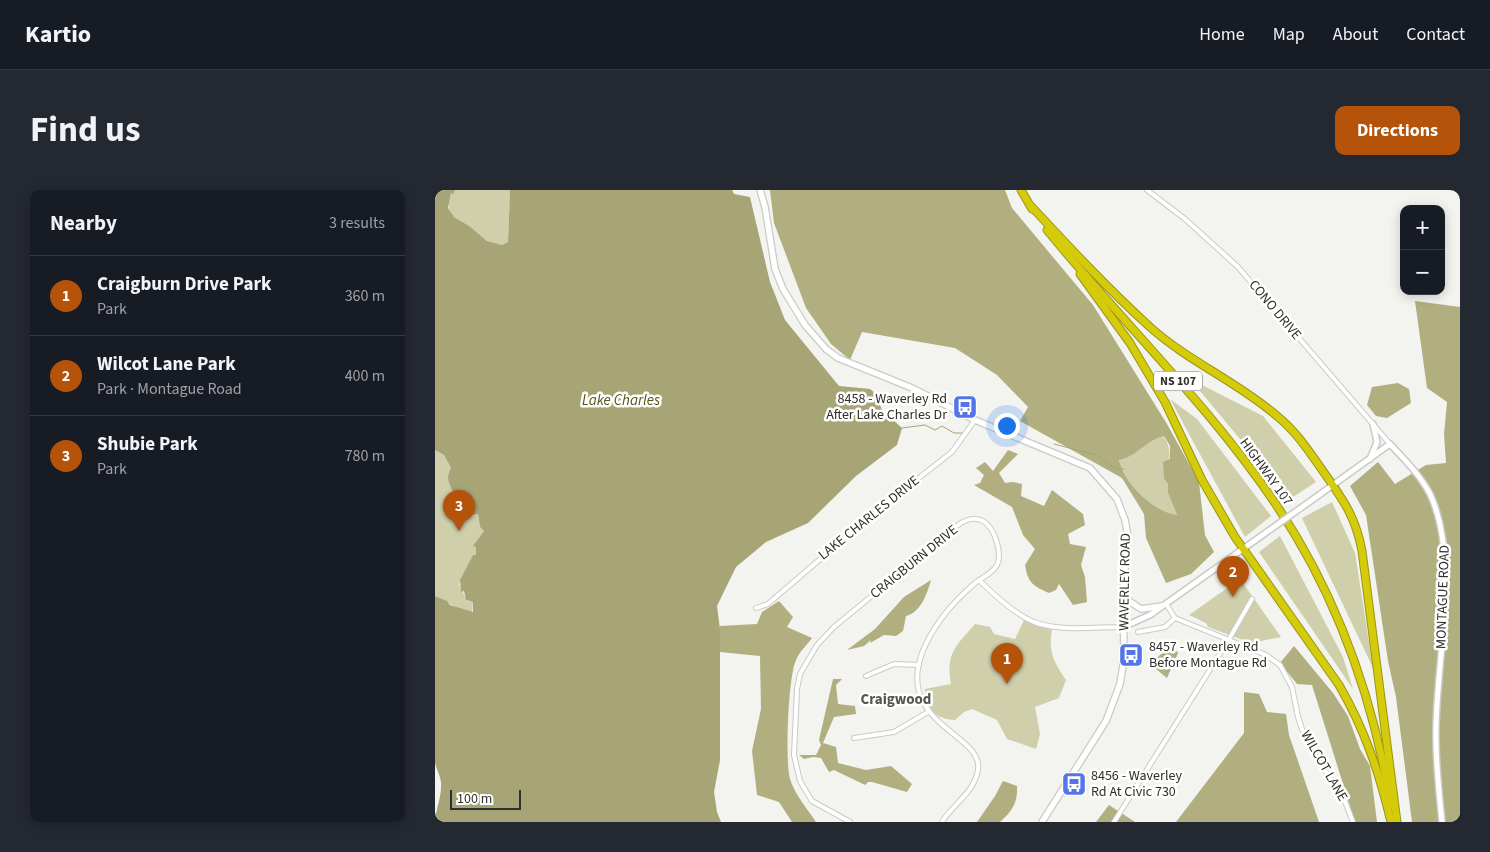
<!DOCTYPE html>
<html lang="en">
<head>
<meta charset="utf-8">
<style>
  :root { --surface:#171b24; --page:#242831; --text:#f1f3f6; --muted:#9ea1a6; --line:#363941; --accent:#b45309 }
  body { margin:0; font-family:"Source Sans 3",sans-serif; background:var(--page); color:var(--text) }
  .controls { position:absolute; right:15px; top:15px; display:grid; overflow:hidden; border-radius:10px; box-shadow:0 2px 12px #0003 }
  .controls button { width:45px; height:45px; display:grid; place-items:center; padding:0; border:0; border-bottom:1px solid var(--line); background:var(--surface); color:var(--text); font:25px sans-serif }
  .scale { position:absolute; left:15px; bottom:12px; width:71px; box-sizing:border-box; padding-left:5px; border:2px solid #2f2f2e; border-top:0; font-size:14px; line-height:18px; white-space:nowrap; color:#2f2f2e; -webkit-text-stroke:4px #fffffe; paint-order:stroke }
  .you { position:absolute; left:571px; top:235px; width:18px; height:18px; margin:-12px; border:4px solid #fff; border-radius:50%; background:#1a73e8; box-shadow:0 0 0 8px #1a73e833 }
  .badge { display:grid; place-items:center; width:32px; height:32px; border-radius:50%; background:var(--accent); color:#fff; font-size:16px; font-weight:700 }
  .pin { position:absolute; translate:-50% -41px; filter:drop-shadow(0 1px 2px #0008) }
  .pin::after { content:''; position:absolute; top:26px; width:18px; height:15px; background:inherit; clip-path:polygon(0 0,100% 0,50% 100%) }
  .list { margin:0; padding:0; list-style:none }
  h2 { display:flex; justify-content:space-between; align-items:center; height:65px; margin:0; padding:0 20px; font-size:21px }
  h2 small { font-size:16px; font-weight:400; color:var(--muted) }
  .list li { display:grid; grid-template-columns:32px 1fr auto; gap:15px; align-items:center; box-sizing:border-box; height:80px; padding:0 20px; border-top:1px solid var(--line) }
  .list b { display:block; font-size:19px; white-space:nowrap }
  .list p { margin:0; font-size:16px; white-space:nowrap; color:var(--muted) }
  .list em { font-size:16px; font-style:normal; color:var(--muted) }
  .map { position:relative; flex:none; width:1025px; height:632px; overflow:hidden; border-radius:10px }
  header { display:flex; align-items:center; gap:30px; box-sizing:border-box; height:70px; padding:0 25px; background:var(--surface); border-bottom:1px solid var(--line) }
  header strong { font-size:24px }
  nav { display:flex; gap:28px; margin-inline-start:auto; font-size:18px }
  .intro { display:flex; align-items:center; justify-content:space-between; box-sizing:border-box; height:120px; padding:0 30px }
  h1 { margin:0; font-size:35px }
  .button { padding:12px 22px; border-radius:10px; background:var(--accent); color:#fff; font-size:18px; font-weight:700 }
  main { display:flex; gap:30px; padding:0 30px }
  aside { flex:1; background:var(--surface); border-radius:10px; box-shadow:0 2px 12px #0003 }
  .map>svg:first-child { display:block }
  .green { fill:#cfcfab }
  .forest { fill:#b1af7f; fill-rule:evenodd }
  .water { fill:#a7a576 }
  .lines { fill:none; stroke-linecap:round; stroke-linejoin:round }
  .stream { stroke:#a7a576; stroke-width:1 }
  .minor-casing { stroke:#cacac7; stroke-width:6 }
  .tertiary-casing { stroke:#cacac7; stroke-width:8 }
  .secondary-casing { stroke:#cacac7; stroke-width:8 }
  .motorway-casing { stroke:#9a9417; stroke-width:9 }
  .minor { stroke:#fff; stroke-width:4 }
  .tertiary { stroke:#fff; stroke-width:5 }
  .secondary { stroke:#fff; stroke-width:5.5 }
  .motorway { stroke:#d4cb0b; stroke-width:7 }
  .tertiary-bridge-casing { stroke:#cacac7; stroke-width:8; stroke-linecap:butt }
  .tertiary-bridge { stroke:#fff; stroke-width:5 }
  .labels { text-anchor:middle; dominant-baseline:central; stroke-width:5; stroke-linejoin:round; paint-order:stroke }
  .shield { fill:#fffffe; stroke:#6d6d6c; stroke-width:1 }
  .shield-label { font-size:12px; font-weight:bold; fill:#2f2f2e }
  .street-label { font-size:14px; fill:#2f2f2e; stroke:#fffffe }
  .poi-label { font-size:14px; fill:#2f2f2e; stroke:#fffffe; text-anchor:start }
  .water-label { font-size:15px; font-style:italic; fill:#56531b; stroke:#fffffe }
  .neighbourhood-label { font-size:15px; font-weight:bold; fill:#555552; stroke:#fffffe }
</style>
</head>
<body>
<header>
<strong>Kartio</strong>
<nav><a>Home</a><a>Map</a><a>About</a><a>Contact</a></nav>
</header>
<div class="intro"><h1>Find us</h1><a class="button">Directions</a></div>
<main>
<aside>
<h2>Nearby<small>3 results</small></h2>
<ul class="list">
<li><span class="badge">1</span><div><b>Craigburn Drive Park</b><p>Park</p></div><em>360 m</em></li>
<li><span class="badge">2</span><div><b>Wilcot Lane Park</b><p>Park · Montague Road</p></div><em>400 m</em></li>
<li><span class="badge">3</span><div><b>Shubie Park</b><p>Park</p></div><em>780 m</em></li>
</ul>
</aside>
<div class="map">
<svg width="1025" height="632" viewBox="0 0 1025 632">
  <rect width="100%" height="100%" fill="#f3f3f0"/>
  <g class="green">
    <path d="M 20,0 L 75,0 L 73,52 L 67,55 L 55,53 L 19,27 C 11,19 14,13 16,3 L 18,5 Z"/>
    <path d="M 755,189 L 828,226 L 881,292 L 855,309 Z"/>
    <path d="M 735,209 L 762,229 L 836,326 L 810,347 Z"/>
    <path d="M 728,246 C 739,260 734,273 729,289 L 733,294 L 733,303 L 742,325 C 717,321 690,295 684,269 C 700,267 711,250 728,246 Z"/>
    <path d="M 0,260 L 9,265 L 16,278 C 9,287 16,297 20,307 L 25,307 L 23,310 L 34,326 L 43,324 L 45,337 L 49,341 L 41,352 L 41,365 L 38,365 L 24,394 L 32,411 L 38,412 L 37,423 C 22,419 13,412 0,406 Z"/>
    <path d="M 897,312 L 920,363 L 938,478 L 867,328 Z"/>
    <path d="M 845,346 L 908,467 L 918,499 L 824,362 Z"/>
    <path d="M 805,389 L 846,447 L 816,453 L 773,437 L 771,433 L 754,425 Z"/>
    <path d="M 589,430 L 617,440 C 613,461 619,473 631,490 L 624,508 L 600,517 L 605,544 L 601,559 L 572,549 L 562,530 L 537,519 L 529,522 L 520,530 C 501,529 490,519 490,499 L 516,494 C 510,463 522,455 540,434 L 555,437 L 559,444 L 580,449 Z"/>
  </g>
  <g class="forest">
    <path d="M 335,0 L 570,0 L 577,18 L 658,115 L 732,234 L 764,292 L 770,345 L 779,362 L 756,384 L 731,393 L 711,348 L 709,324 L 687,288 L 585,231 L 593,217 L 562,185 L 520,158 L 427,142 L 415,170 L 396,154 L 371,118 L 339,33 ZM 729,246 L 735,256 L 735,269 L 728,272 L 729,289 L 733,294 L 733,303 L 742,325 C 719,322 691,295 685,273 L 684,270 C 701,267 711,250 729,246 Z"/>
    <path d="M 980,111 L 1025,117 L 1025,632 L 977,632 L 961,507 L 953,471 L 931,325 L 915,296 L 943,272 L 960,294 L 991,275 L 1011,273 L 1009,244 L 1012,212 L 992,198 Z"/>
    <path d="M 963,193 L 974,199 L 976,213 L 952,228 L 941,226 L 932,215 L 937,197 Z"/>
    <path d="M 573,260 L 583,264 L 564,283 L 570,293 L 578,292 L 587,294 L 586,306 L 609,316 L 617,300 L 648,324 L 650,335 L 633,344 L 635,354 L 651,357 L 646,375 L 650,387 L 652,412 L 638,415 L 624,394 L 621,400 L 614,403 C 598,396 593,393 590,375 L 600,359 L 588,345 L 577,317 L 539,295 L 545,293 L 549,285 L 541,278 L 550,272 L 558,281 Z"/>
    <path d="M 496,390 C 492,404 486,422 471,426 L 468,441 L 461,446 L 449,445 L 435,453 L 436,450 L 429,456 L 412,460 L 440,439 L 469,407 Z"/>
    <path d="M 344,411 L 358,427 L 352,437 L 377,448 C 372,455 364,462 361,470 C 353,487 350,572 355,589 C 360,605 372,618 381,632 L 357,632 L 344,612 L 322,605 L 317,561 L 326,519 L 325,466 L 285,462 L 285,436 L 322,434 L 327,422 Z"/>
    <path d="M 859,456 L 898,503 L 913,526 L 925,559 L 935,576 L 942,632 L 920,632 L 877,495 L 862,494 L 845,473 Z"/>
    <path d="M 738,457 L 743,463 L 732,488 L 715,474 L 733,458 Z"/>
    <path d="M 398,489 L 407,489 L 401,495 L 403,514 L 420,516 L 421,524 L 399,527 L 388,553 L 401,557 L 403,573 L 431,580 L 456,576 L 477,594 L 472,602 L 437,592 L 433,592 L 430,595 L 399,580 L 394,582 L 386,568 L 378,567 L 369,569 L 364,565 L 381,565 L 386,555 L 384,550 Z"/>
    <path d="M 809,502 L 824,504 L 832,522 L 851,524 L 854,545 L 884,632 L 741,632 L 809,543 Z"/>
    <path d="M 568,591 L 582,596 C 583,613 577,621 565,632 L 542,632 L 560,606 Z"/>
    <path d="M 674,615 L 700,632 L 661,632 Z"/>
  </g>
  <path class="water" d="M 0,0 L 20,0 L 18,5 L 16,3 L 13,18 L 19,27 L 34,36 L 52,51 L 67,55 L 73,52 L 75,0 L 297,0 L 299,4 L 315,7 L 335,92 L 350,130 L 404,196 L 435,199 L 440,203 L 447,220 L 467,238 L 462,255 L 421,286 L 373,333 L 331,352 L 301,377 L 282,416 L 285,439 L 285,570 L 279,602 L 282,622 L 286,632 L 0,632 C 1,618 7,607 6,592 C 5,585 1,578 0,573 L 0,406 L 12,411 L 15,415 L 38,422 L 38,412 L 31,410 L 29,401 L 26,402 L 25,390 L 38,365 L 41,365 L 41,357 L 38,356 L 49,341 L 45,337 L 43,324 L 34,326 L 24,315 L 25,307 L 20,307 C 16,296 9,289 16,278 L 9,265 L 0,260 Z"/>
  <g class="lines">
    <g class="stream">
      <path d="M 467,238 L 490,235 L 500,240 L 507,236 L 519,243 L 527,243"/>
      <path d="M 619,254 L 661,265 L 681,279 L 689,279"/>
    </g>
    <defs>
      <g id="minor">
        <path d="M 712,0 L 750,29 L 803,77 L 955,254"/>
        <path d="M 544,390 C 559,405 579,424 599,432 C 626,442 660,437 688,437"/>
        <path d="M 731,414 L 740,428 L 831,465 L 845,475 L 857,497 L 863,527 L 869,545 L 879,564 L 909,609 L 918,632"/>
        <path d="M 321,418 L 333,414 L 434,327 L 517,262 L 540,230"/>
        <path d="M 703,442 L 730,437 L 740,428"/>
        <path d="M 431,486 L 459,474 L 484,475"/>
        <path d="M 419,548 L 459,542 L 493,522"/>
        <path d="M 415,632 L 377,611 L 365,591 L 359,565 L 362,499 L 365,484 L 382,455 L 399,437 L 523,335 C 530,330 539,326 548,331 C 559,337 568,363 562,375 C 557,384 547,387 539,394 C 517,413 498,435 487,463 C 461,535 549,544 543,580 C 539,603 518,614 507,632"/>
        <path d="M 679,632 L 793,451 L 817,409"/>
      </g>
      <g id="tertiary">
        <path d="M 935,269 L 942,252 L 938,234"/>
        <path d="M 870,315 L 955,254 C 970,270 985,285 995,304 C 1025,368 1002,467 1001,537 C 1000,569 1004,601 1007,632"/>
        <path d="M 688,437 L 715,425 L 836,339"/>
      </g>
      <g id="secondary">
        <path d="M 325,0 L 330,17 L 340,79 L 348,99 L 370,135 L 391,159 L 403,168 L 477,198 L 540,230 L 655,278 L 682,309 L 690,330 L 693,347 L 688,398 L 689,469 L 685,494 L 671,531 L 607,632"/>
        <path d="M 689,401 L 694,411 L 706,419 L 727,416"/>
      </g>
      <g id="motorway">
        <path d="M 586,0 L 597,19"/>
        <path d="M 595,15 C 634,57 673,99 715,137 C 754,172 803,192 842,226 C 862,242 875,263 890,284 C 909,311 921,328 927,361 L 962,632"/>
        <path d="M 612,40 C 687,132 774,215 840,313 C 901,403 938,508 956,615"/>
        <path d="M 645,84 L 695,153 L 730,212 L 767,290 L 800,347 L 904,495 C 930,540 944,582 956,632"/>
      </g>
    </defs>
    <use href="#minor" class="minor-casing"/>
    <use href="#tertiary" class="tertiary-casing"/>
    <use href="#secondary" class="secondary-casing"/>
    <use href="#motorway" class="motorway-casing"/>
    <use href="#minor" class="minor"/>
    <use href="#tertiary" class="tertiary"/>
    <use href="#secondary" class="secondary"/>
    <use href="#motorway" class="motorway"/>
    <defs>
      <path id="tertiary-bridge" d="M 836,339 L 870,315"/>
    </defs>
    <use href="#tertiary-bridge" class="tertiary-bridge-casing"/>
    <use href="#tertiary-bridge" class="tertiary-bridge"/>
  </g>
  <defs>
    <symbol id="bus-square" viewBox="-11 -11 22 22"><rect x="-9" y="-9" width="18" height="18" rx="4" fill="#5574e9" stroke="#fffffe"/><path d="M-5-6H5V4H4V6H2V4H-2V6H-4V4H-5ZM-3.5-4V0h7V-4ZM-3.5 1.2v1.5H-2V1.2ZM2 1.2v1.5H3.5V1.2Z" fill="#fff"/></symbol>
  </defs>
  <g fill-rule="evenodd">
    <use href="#bus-square" x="516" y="203" width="28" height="28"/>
    <use href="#bus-square" x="682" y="451" width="28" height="28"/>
    <use href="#bus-square" x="625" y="580" width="28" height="28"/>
  </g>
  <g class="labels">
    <rect class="shield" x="719" y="181.5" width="48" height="19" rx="4"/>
    <g class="shield-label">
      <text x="743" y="191">NS 107</text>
    </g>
    <g class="street-label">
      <text transform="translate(840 120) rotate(50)">CONO DRIVE</text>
      <text transform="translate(831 282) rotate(54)">HIGHWAY 107</text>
      <text transform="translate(434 328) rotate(-39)">LAKE CHARLES DRIVE</text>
      <text transform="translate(479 372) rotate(-39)">CRAIGBURN DRIVE</text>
      <text transform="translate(690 392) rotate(-89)">WAVERLEY ROAD</text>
      <text transform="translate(1008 407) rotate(-88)">MONTAGUE ROAD</text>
      <text transform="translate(889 576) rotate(60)">WILCOT LANE</text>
    </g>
    <g class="poi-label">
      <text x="512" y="209" text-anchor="end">8458 - Waverley Rd<tspan x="512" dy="16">After Lake Charles Dr</tspan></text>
      <text x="714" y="457">8457 - Waverley Rd<tspan x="714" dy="16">Before Montague Rd</tspan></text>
      <text x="656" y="586">8456 - Waverley<tspan x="656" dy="16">Rd At Civic 730</tspan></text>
    </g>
    <g class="water-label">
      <text x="186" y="210">Lake Charles</text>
    </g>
    <g class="neighbourhood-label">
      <text x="461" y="509">Craigwood</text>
    </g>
  </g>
</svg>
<div class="controls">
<button>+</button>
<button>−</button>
</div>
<div class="scale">100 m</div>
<div class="you"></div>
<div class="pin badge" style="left:572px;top:494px">1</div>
<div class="pin badge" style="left:798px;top:407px">2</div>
<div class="pin badge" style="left:24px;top:341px">3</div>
</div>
</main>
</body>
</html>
